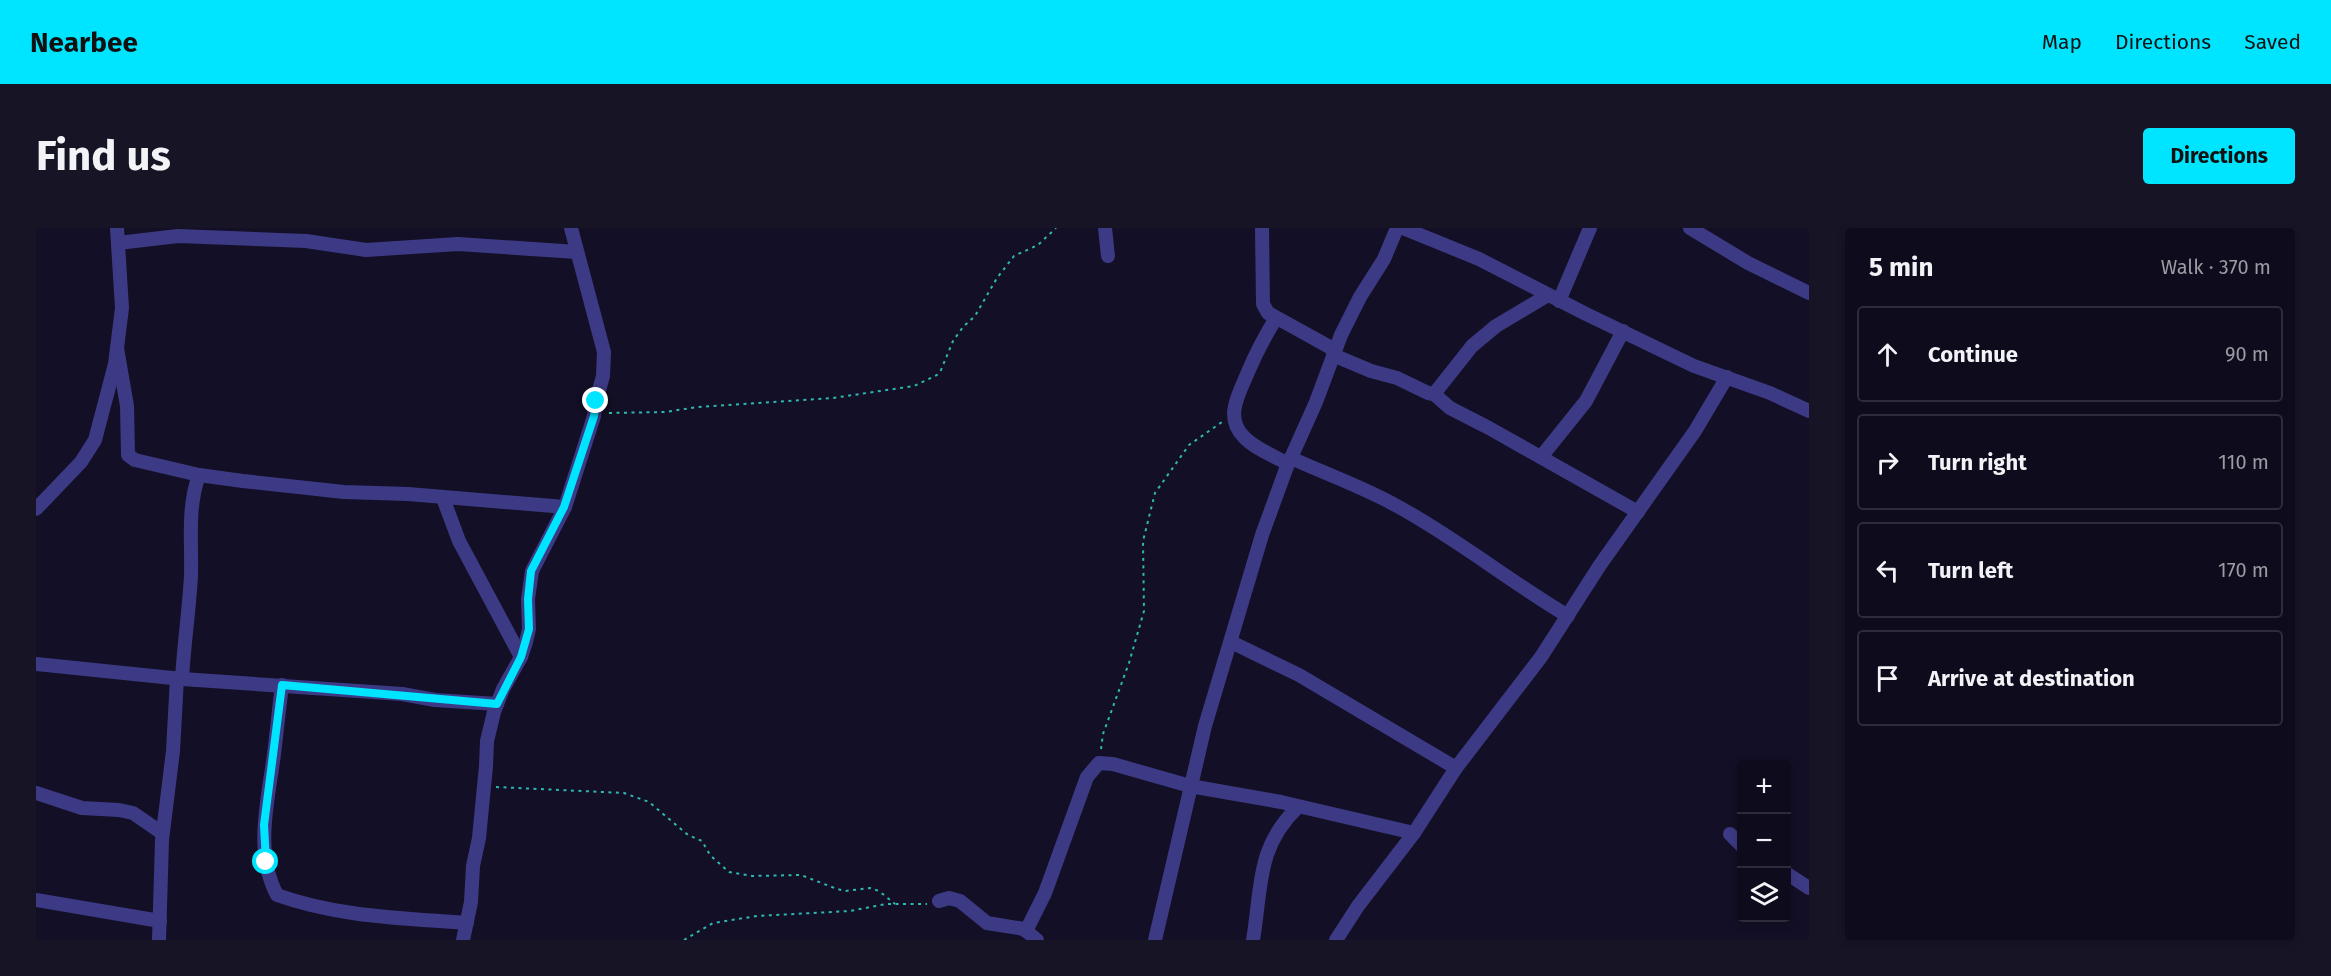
<!DOCTYPE html>
<html lang="en">
<head>
<meta charset="utf-8">
<style>
  :root { --surface:#0e0b1c; --page:#171425; --text:#f1f3f6; --muted:#9b9ba3; --line:#2e2b3b; --accent:#00e5ff }
  body { margin:0; font-family:"Fira Sans",sans-serif; background:var(--page); color:var(--text) }
  .controls { position:absolute; right:18px; bottom:18px; display:grid; overflow:hidden; border-radius:6px; box-shadow:0 3px 9px #0003 }
  .controls button { width:54px; height:54px; display:grid; place-items:center; padding:0; border:0; border-bottom:2px solid var(--line); background:var(--surface); color:var(--text); font:30px sans-serif }
  .stop { position:absolute; width:18px; height:18px; margin:-14px; border:4px solid #00e5ff; border-radius:50%; background:#fff }
  .stop.end { background:#00e5ff; border-color:#fff; box-shadow:0 2px 6px #0008 }
  .list { margin:0; padding:0; list-style:none }
  h2 { display:flex; justify-content:space-between; align-items:center; height:78px; margin:0; padding:0 24px; font-size:26px }
  h2 small { font-size:20px; font-weight:400; color:var(--muted) }
  .list li { display:grid; grid-template-columns:39px 1fr auto; gap:18px; align-items:center; box-sizing:border-box; height:96px; margin:0 12px 12px; padding:0 12px; border:2px solid var(--line); border-radius:6px }
  .list b { display:block; font-size:22px; white-space:nowrap }
  .list em { font-size:20px; font-style:normal; color:var(--muted) }
  .icon { flex:none; width:33px; height:33px; fill:none; stroke:currentColor; stroke-width:2; stroke-linecap:round; stroke-linejoin:round }
  .map { position:relative; flex:none; width:1773px; height:712px; overflow:hidden; border-radius:6px }
  header { display:flex; align-items:center; gap:36px; box-sizing:border-box; height:84px; padding:0 30px; background:var(--accent); color:#111 }
  header strong { font-size:28px }
  nav { display:flex; gap:33px; margin-inline-start:auto; font-size:21px }
  .intro { display:flex; align-items:center; justify-content:space-between; box-sizing:border-box; height:144px; padding:0 36px }
  h1 { margin:0; font-size:42px }
  .button { padding:15px 27px; border-radius:6px; background:var(--accent); color:#111; font-size:21px; font-weight:700 }
  main { display:flex; gap:36px; padding:0 36px }
  aside { flex:1; background:var(--surface); border-radius:6px; box-shadow:0 3px 9px #0003 }
  .map>svg:first-child { display:block }
  .lines { fill:none; stroke-linecap:round; stroke-linejoin:round }
  .path { stroke:#2fb8b0; stroke-width:2; stroke-dasharray:3 4.5; stroke-linecap:butt }
  .minor { stroke:#3d3a85; stroke-width:14 }
  .route { stroke:#00e5ff; stroke-width:8 }
</style>
</head>
<body>
<header>
<strong>Nearbee</strong>
<nav><a>Map</a><a>Directions</a><a>Saved</a></nav>
</header>
<div class="intro"><h1>Find us</h1><a class="button">Directions</a></div>
<main>
<div class="map">
<svg width="1773" height="712" viewBox="0 0 1773 712">
  <rect width="100%" height="100%" fill="#130f26"/>
  <g class="lines">
    <g class="path">
      <path d="M 573,185 L 630,184 L 661,179 L 797,170 L 878,158 L 901,147 L 905,142 L 917,113 L 927,99 L 939,88 L 961,50 L 978,28 L 1002,17 L 1020,0"/>
      <path d="M 1065,521 L 1067,506 L 1093,435 L 1108,383 L 1107,313 L 1119,265 L 1153,217 L 1186,194"/>
      <path d="M 460,559 L 588,565 L 613,574 L 652,607 L 666,613 L 674,627 L 693,644 L 716,648 L 765,647 L 801,661 L 809,663 L 834,660 L 843,663 L 859,676"/>
      <path d="M 648,712 L 677,695 L 721,688 L 814,683 L 850,676 L 891,676"/>
    </g>
    <g class="minor">
      <path d="M 1069,0 L 1072,28"/>
      <path d="M 1226,0 L 1227,76 L 1232,85 L 1299,122"/>
      <path d="M 1367,0 L 1443,31 L 1548,85 L 1658,138 L 1734,165 L 1773,183"/>
      <path d="M 1654,0 L 1712,35 L 1773,65"/>
      <path d="M 82,15 L 142,8 L 270,13 L 330,22 L 422,16 L 541,24"/>
      <path d="M 1523,73 L 1554,0"/>
      <path d="M 1240,90 C 1229,108 1220,125 1212,144 C 1203,166 1188,189 1208,209 C 1219,221 1239,228 1252,236"/>
      <path d="M 81,120 L 91,178 L 92,227 L 99,232 L 163,247 L 207,253 L 308,264 L 372,266 L 529,279"/>
      <path d="M 1297,127 L 1335,143 L 1361,150 L 1392,165 L 1398,166 L 1436,118 L 1460,98 L 1512,67"/>
      <path d="M 1398,166 L 1414,180 L 1453,200 L 1602,284"/>
      <path d="M 1505,229 L 1550,173 L 1587,103"/>
      <path d="M 1255,230 C 1290,246 1327,259 1361,278 C 1420,310 1473,353 1532,388"/>
      <path d="M 407,270 L 423,313 L 485,429"/>
      <path d="M 0,281 L 45,234 L 59,212 L 79,136 L 86,80 L 81,0"/>
      <path d="M 1195,414 L 1263,447 L 1420,540"/>
      <path d="M 0,436 L 146,451 L 366,466 L 399,472 L 461,476"/>
      <path d="M 146,451 C 148,416 153,383 155,348 C 156,314 151,280 163,247"/>
      <path d="M 246,457 C 243,480 241,503 238,526 C 232,573 218,623 241,667 C 302,689 367,690 431,695"/>
      <path d="M 0,565 L 46,580 L 83,582 L 97,585 L 126,605"/>
      <path d="M 1694,606 L 1706,618"/>
      <path d="M 1750,645 L 1773,660"/>
      <path d="M 0,672 L 124,693"/>
      <path d="M 903,673 L 913,670 L 924,673 L 951,695 L 988,701 L 1001,712"/>
      <path d="M 990,703 L 1009,665 L 1051,549 L 1063,535 L 1077,536 L 1154,558 L 1245,574 L 1378,605"/>
      <path d="M 123,712 L 126,612 L 137,523 L 141,450"/>
      <path d="M 427,712 L 435,674 L 437,638 L 443,610 L 450,538 L 451,513 L 458,484 L 467,461 L 485,429 L 490,414 L 493,401 L 492,371 L 496,343 L 529,279 L 558,188 L 560,173 L 567,148 L 568,124 L 535,0"/>
      <path d="M 1119,712 L 1169,498 L 1226,307 L 1250,241 L 1280,174 L 1305,107 L 1324,69 L 1348,31 L 1361,0"/>
      <path d="M 1217,712 C 1226,659 1220,619 1262,579"/>
      <path d="M 1300,712 L 1322,678 L 1378,605 L 1420,540 L 1505,429 L 1564,337 L 1659,203 L 1691,149"/>
    </g>
  </g>
  <g class="lines">
    <path class="route" d="M 230,634 L 228,597 L 246,457 L 461,476 L 485,429 L 493,401 L 492,371 L 495,343 L 528,279 L 558,188 L 560,173"/>
  </g>
</svg>
<div class="controls">
<button>+</button>
<button>−</button>
<button><svg class="icon" aria-label="layers" viewBox="0 0 24 24"><path d="M12 4l9 5-9 5-9-5zM3 14l9 5 9-5"/></svg></button>
</div>
<div class="stop" style="left:230px;top:634px"></div>
<div class="stop end" style="left:560px;top:173px"></div>
</div>
<aside>
<h2>5 min<small>Walk · 370 m</small></h2>
<ul class="list">
<li><svg class="icon" aria-label="ahead" viewBox="0 0 24 24"><path d="M12 20V5M6 11l6-6 6 6"/></svg><div><b>Continue</b></div><em>90 m</em></li>
<li><svg class="icon" aria-label="right" viewBox="0 0 24 24"><path d="M7 20v-9h11M14 6l5 5-5 5"/></svg><div><b>Turn right</b></div><em>110 m</em></li>
<li><svg class="icon" aria-label="left" viewBox="0 0 24 24"><path d="M17 20v-9H6M10 6l-5 5 5 5"/></svg><div><b>Turn left</b></div><em>170 m</em></li>
<li><svg class="icon" aria-label="arrive" viewBox="0 0 24 24"><path d="M6 21V4h12l-3 4 3 4H6"/></svg><div><b>Arrive at destination</b></div></li>
</ul>
</aside>
</main>
</body>
</html>
